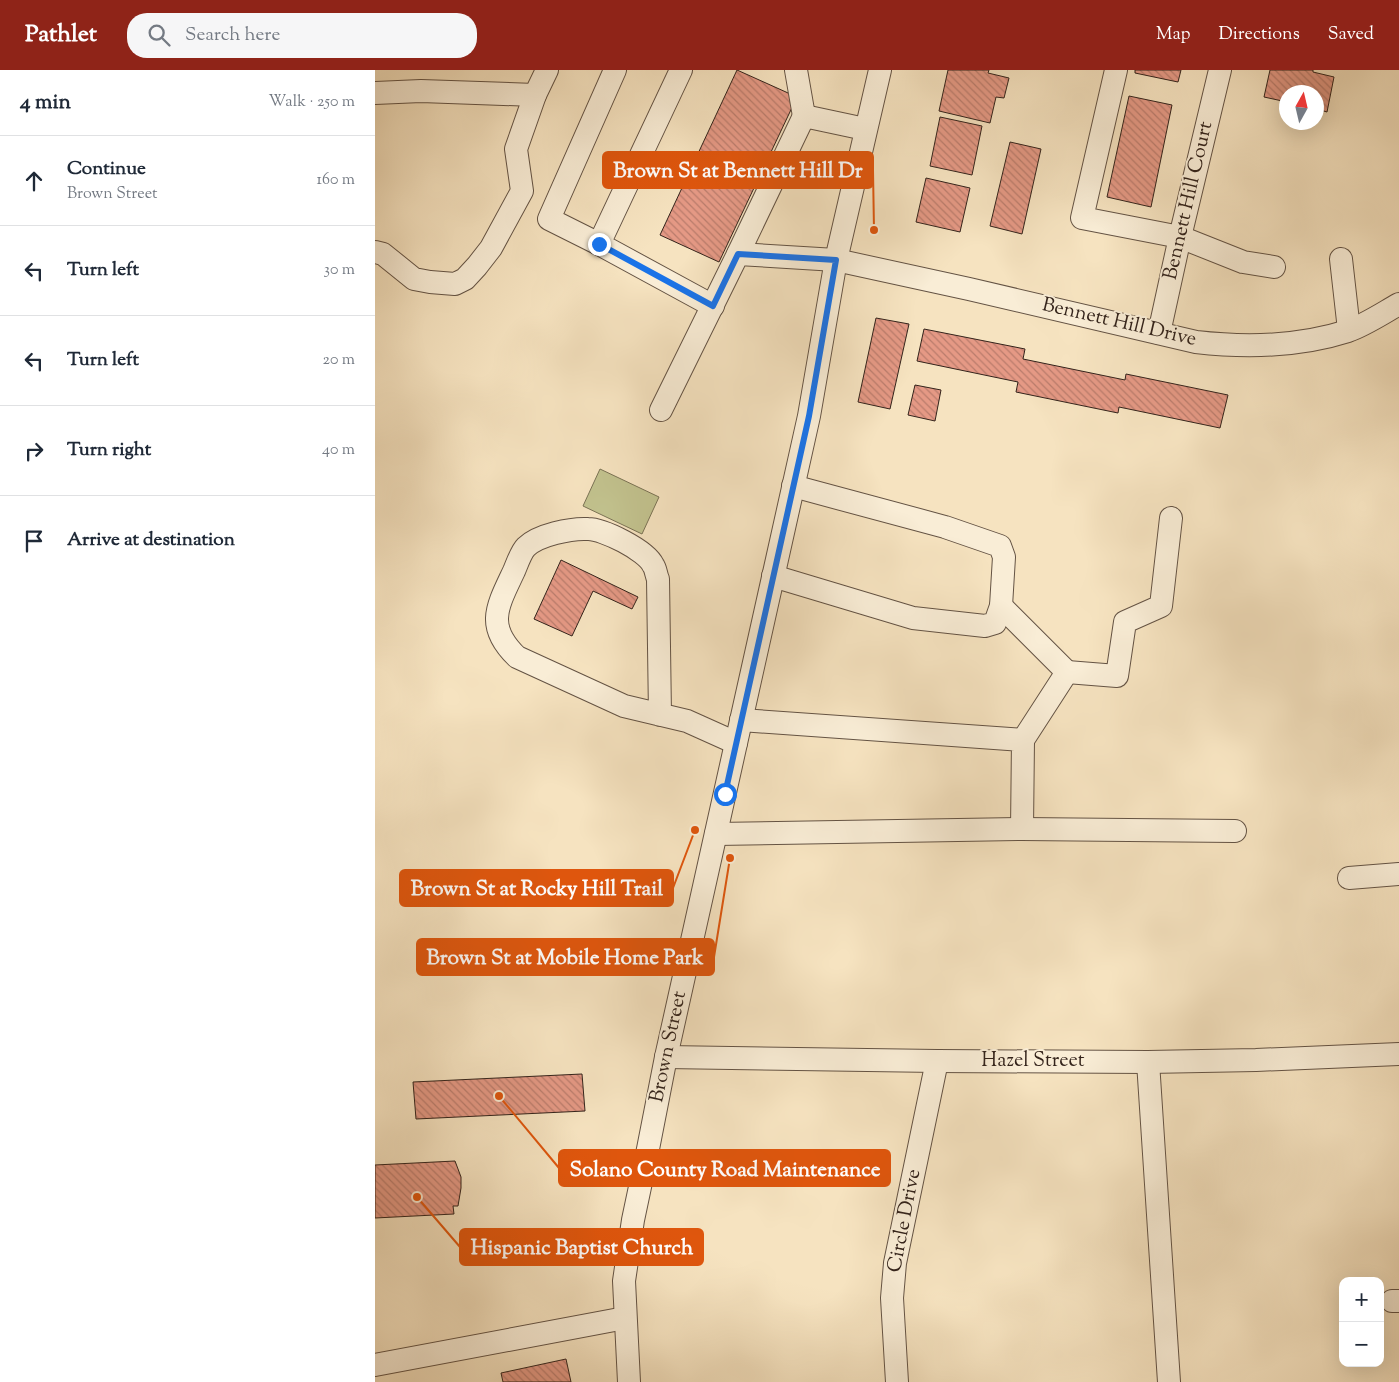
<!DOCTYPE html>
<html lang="en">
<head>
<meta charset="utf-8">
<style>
  :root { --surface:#fff; --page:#f6f6f7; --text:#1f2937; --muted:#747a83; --line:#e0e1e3; --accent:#8f2418 }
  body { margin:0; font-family:"Sorts Mill Goudy",serif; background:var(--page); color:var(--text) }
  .controls { position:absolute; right:15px; bottom:15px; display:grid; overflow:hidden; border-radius:10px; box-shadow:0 5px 20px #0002 }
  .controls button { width:45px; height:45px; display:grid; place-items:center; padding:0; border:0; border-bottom:1px solid var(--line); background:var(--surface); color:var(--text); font:25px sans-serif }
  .compass { position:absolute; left:904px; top:15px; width:45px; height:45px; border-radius:50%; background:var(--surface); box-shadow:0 5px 20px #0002; rotate:8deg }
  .stop { position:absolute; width:15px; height:15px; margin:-11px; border:4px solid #1a73e8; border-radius:50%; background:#fff }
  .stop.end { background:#1a73e8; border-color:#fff; box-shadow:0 1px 5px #0008 }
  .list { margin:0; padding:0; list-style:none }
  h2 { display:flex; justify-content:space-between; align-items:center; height:65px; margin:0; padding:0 20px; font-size:21px }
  h2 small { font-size:16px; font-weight:400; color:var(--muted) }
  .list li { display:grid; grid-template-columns:32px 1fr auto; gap:15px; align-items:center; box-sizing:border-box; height:90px; padding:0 20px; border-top:1px solid var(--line) }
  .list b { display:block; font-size:19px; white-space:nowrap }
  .list p { margin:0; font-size:16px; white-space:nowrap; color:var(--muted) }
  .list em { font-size:16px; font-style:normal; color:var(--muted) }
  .icon { flex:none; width:28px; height:28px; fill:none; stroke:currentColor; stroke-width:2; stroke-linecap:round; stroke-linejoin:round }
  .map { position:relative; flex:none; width:1024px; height:1312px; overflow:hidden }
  header { display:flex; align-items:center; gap:30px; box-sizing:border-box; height:70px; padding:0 25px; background:var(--accent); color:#fff }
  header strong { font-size:24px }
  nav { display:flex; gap:28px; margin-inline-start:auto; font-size:18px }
  .search { width:350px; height:45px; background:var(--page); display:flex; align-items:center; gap:12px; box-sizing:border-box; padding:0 18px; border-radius:20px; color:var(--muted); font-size:19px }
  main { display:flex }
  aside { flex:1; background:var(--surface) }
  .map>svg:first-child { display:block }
  .pitch { fill:#c2c28e; stroke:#7a7254 }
  .building { fill:url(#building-back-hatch); stroke:#33231b }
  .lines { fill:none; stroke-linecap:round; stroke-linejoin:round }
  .minor-casing { stroke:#645344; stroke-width:24 }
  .minor { stroke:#f9edd6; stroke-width:22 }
  .route { stroke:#1a73e8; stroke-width:6 }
  .labels { text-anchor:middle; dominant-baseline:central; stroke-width:4; stroke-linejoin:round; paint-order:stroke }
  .street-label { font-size:20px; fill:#33231b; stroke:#f9edd6 }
  .leader { fill:none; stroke:#df560d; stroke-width:2 }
  .callout-dot { fill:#df560d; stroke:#f9edd6; stroke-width:2 }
  .callout { fill:#df560d; stroke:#df560d; stroke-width:2 }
  .callout-label { font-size:21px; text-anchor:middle; font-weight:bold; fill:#fff }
</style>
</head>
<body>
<header>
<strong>Pathlet</strong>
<div class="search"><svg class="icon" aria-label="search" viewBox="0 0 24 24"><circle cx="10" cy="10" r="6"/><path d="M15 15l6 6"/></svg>Search here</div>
<nav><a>Map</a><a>Directions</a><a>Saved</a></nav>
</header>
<main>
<aside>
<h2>4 min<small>Walk · 250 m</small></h2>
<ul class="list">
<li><svg class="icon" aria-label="ahead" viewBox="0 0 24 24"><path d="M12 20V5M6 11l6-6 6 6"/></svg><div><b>Continue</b><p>Brown Street</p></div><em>160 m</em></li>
<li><svg class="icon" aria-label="left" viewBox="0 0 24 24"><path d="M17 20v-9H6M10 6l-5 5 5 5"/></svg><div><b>Turn left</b></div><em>30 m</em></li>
<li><svg class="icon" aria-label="left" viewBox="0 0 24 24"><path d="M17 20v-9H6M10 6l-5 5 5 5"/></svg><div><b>Turn left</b></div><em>20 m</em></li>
<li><svg class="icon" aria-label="right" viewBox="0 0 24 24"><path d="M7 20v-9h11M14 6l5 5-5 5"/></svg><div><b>Turn right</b></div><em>40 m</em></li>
<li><svg class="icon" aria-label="arrive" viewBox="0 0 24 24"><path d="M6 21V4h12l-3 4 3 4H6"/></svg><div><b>Arrive at destination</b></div></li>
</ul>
</aside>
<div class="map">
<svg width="1024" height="1312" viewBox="0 0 1024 1312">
  <defs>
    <pattern id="building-back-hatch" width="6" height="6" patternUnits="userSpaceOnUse" patternTransform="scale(1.25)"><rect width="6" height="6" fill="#e59985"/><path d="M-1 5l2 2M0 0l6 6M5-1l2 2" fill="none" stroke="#ba7c6c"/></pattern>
  </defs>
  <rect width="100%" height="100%" fill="#f6e3c0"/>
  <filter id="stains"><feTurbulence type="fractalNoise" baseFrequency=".004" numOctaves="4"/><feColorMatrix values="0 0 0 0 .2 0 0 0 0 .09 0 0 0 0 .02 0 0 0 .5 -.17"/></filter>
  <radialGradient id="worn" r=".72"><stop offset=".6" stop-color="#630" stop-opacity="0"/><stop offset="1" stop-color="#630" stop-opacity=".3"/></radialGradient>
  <path class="pitch" d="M 225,399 L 284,427 L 267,464 L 208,436 Z"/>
  <g class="building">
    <path d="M 362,0 L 422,27 L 344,192 L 285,165 Z"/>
    <path d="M 573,0 L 614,0 L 613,3 L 634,8 L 629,28 L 621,27 L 615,53 L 564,41 Z"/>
    <path d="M 760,0 L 806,0 L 803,12 L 760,3 Z"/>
    <path d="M 895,0 L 938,0 L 938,2 L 959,7 L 952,42 L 942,39 L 942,22 L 912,22 L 912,32 L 889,27 Z"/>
    <path d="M 754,26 L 797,35 L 776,137 L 732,127 Z"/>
    <path d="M 565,47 L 607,56 L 597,105 L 555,96 Z"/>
    <path d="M 635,72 L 666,79 L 647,164 L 615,156 Z"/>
    <path d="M 551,108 L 595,118 L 585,162 L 541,152 Z"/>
    <path d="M 501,248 L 534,254 L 515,339 L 483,332 Z"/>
    <path d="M 549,259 L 650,279 L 648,289 L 750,310 L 751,304 L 853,325 L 845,358 L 744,337 L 743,343 L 641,322 L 643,312 L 542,291 Z"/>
    <path d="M 540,315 L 566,320 L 560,351 L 533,345 Z"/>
    <path d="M 186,490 L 263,527 L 257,539 L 218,521 L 197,566 L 159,549 Z"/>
    <path d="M 207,1004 L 210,1041 L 41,1049 L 38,1012 Z"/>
    <path d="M 80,1091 L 86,1107 L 86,1118 L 83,1136 L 78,1136 L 79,1144 L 0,1148 L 0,1095 Z"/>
    <path d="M 191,1289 L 196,1312 L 128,1312 L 126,1303 Z"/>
  </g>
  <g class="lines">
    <defs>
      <g id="minor">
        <path d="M 306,0 L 224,174 L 338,236"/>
        <path d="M 421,0 L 429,46"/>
        <path d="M 741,0 L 707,148 L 805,167 L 868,192 L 899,197"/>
        <path d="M 0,23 L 46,21 L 160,25 L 172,0"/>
        <path d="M 224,174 L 174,149 L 240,0"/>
        <path d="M 0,182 L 8,184 L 39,209 L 55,212 L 80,214 L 90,209 L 102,196 L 116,178 L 147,121 L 141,79 L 160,25"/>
        <path d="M 363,184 L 429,46 L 490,59"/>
        <path d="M 966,189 L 974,260"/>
        <path d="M 784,263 L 805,167 L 845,0"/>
        <path d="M 286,340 L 363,184 L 461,190 L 594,219 L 821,272 C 873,278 923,277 973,261 C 990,255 1008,243 1024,234"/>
        <path d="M 398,506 L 538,548 L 610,556 L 620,553 L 626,536 L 629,487 L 625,476 L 570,457 L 418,416"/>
        <path d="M 626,536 L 692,602 L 648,670"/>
        <path d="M 692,602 L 742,606 L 750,552 L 786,536 L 796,448"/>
        <path d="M 285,645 L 283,509 C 281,505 281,499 278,495 C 271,480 228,459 213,459 C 196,458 163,465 151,477 C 146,482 142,494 139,501 C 122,537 110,556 142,587 L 249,636 L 312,651 L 361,673"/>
        <path d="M 366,650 L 648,670 L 647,759"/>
        <path d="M 341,764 L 647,759 L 860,761"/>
        <path d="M 974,808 L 1024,804"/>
        <path d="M 291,987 L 562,991 L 773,992 L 881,990 L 1024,984"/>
        <path d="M 773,992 L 794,1312"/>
        <path d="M 1017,1231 L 1024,1231"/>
        <path d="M 0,1295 L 250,1248"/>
        <path d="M 254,1312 L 249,1211 L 258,1150 L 273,1079 L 291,987 L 434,346 L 461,190 L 505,0"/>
        <path d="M 522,1312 L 517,1228 L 520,1193 L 562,991"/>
      </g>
    </defs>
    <use href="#minor" class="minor-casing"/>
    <use href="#minor" class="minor"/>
  </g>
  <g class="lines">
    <path class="route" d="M 224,174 L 338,236 L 363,184 L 461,190 L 434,346 L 350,724"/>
  </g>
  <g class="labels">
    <g class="street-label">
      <text transform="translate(814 131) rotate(-77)">Bennett Hill Court</text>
      <text transform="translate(744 253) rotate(13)">Bennett Hill Drive</text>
      <text transform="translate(294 977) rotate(-78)">Brown Street</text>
      <text x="658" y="991">Hazel Street</text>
      <text transform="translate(530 1151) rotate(-79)">Circle Drive</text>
    </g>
  </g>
  <path class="leader" d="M499 160L498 100M320 760L298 818M355 788L339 887M124 1026L184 1098M42 1127L85 1177"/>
  <g class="callout-dot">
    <circle cx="499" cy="160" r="5"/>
    <circle cx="320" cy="760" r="5"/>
    <circle cx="355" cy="788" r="5"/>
    <circle cx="124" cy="1026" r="5"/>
    <circle cx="42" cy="1127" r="5"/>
  </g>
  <g class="callout">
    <rect x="228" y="82" width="270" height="36" rx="5"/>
    <rect x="25" y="800" width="273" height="36" rx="5"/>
    <rect x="42" y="869" width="297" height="36" rx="5"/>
    <rect x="184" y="1080" width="331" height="36" rx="5"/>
    <rect x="85" y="1159" width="243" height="36" rx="5"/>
  </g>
  <g class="callout-label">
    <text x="363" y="107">Brown St at Bennett Hill Dr</text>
    <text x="162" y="825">Brown St at Rocky Hill Trail</text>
    <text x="190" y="894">Brown St at Mobile Home Park</text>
    <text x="350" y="1106">Solano County Road Maintenance</text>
    <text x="207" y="1184">Hispanic Baptist Church</text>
  </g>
  <rect width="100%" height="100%" filter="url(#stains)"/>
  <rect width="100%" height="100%" fill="url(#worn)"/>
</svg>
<div class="controls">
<button>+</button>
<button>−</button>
</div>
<svg class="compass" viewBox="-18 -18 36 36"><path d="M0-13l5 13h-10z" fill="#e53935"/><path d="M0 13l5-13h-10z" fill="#747a83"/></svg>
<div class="stop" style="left:350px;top:724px"></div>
<div class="stop end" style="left:224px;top:174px"></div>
</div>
</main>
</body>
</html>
